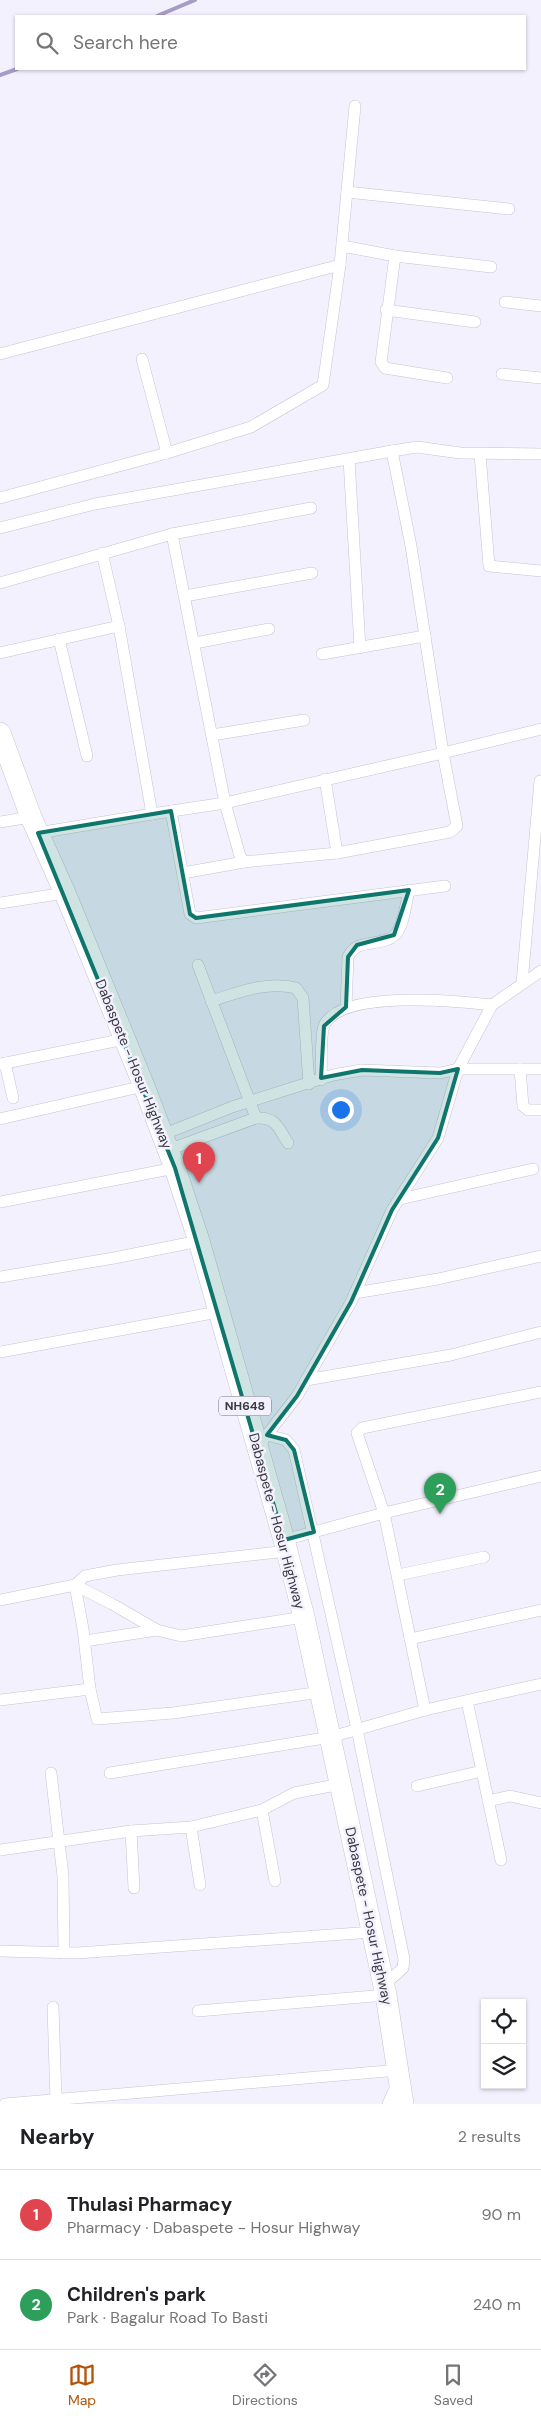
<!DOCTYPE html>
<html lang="en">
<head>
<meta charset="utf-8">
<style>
  :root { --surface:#fff; --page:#f6f6f6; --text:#202124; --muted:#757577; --line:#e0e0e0; --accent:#b45309 }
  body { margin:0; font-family:"DM Sans",sans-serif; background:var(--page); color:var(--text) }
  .controls { position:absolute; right:15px; bottom:15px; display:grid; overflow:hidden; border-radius:0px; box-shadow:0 1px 4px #0004 }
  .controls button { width:45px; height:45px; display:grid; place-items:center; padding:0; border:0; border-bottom:1px solid var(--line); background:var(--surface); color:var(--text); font:25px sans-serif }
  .you { position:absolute; left:340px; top:1109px; width:18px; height:18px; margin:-12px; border:4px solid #fff; border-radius:50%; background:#1a73e8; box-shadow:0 0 0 8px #1a73e833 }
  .badge { display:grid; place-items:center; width:32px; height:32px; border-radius:50%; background:var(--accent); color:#fff; font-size:16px; font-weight:700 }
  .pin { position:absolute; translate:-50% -41px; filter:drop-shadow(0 1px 2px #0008) }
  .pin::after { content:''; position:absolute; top:26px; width:18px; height:15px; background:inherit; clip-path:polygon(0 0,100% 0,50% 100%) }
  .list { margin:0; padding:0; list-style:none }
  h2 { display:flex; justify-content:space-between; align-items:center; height:65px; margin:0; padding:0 20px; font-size:21px }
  h2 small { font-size:16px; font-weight:400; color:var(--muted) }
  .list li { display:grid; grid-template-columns:32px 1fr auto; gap:15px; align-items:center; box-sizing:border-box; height:90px; padding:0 20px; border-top:1px solid var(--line) }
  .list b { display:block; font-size:19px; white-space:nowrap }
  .list p { margin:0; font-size:16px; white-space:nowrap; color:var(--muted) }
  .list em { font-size:16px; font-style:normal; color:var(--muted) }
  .icon { flex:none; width:28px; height:28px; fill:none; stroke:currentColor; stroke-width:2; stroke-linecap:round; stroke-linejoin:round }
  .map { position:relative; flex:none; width:541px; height:2104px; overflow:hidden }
  .search { position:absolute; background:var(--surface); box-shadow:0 1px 4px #0004; left:15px; right:15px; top:15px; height:55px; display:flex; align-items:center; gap:12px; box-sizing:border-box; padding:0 18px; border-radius:0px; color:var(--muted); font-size:19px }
  .sheet { height:245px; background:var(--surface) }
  nav { display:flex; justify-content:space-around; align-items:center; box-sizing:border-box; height:70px; border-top:1px solid var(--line); background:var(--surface); font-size:14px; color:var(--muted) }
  nav a { display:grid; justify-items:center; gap:2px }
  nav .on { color:var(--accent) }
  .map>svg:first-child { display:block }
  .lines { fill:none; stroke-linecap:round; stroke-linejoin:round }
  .stream { stroke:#a69cc5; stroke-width:4 }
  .street-casing { stroke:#c6c3d1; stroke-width:12 }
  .highway-casing { stroke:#c6c3d1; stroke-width:22 }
  .street { stroke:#fff; stroke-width:11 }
  .highway { stroke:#fff; stroke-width:21 }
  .marked { fill:#0f766e; fill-opacity:0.2; stroke:#0f766e; stroke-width:4; stroke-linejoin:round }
  .labels { text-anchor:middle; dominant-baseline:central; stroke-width:5; stroke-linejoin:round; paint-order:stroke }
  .shield { fill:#f4f1ff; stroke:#727079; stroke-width:1 }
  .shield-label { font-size:12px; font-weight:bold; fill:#3a393f }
  .street-label { font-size:14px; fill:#3a393f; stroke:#f4f1ff }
</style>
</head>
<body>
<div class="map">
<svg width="541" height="2104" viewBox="0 0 541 2104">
  <rect width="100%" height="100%" fill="#f4f1ff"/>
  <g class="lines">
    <g class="stream">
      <path d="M 157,16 L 195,0"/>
      <path d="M 0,75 L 17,69"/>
    </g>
    <defs>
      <g id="street">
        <path d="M 347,192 L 509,209"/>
        <path d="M 342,246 L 395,256 L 491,267"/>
        <path d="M 395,256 L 381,362 L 385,368 L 447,378"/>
        <path d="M 505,302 L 541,306"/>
        <path d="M 386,310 L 475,322"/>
        <path d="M 0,354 L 340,265"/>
        <path d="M 142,359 L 167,453"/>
        <path d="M 502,374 L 541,378"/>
        <path d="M 392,451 L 417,447 L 460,453 L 541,454"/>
        <path d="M 480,454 L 489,566 L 541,571"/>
        <path d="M 349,459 L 360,648"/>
        <path d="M 0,498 L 167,453 L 251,427 L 323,385 L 340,265 L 355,106"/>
        <path d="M 0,528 L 95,504 L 392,451 L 411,546 L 443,753 L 225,803 L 152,814 L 119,626 L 0,653"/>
        <path d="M 172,534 L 311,508"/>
        <path d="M 102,553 L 119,626"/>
        <path d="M 0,583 L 172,534 L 225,803 L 240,856 L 244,862 L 337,853 L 450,832 L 457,826 L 443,753 L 541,729"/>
        <path d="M 185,596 L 312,573"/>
        <path d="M 59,639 L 87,756"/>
        <path d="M 195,643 L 269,629"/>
        <path d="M 322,654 L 425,636"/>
        <path d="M 212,735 L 304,720"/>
        <path d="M 325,779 L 337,853"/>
        <path d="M 171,811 L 190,914 L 196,918 L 445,886"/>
        <path d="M 0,822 L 31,817"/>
        <path d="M 38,833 L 152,814"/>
        <path d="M 183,873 L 244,862"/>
        <path d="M 0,903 L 65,893"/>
        <path d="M 198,965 L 256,1118"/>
        <path d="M 522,983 L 540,781"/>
        <path d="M 211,1001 C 240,992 266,981 296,988 L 303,998 L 309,1084"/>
        <path d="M 346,1007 L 348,957 C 357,937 380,948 395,935 C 404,926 406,902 409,890"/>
        <path d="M 5,1063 L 13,1098"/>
        <path d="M 0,1064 L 125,1039"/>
        <path d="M 520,1069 L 523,1106 L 528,1110 L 541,1110"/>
        <path d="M 321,1080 C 322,1068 320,1035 324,1026 C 339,989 459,1001 492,1005"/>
        <path d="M 0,1119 L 144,1086"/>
        <path d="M 162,1135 L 232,1107 L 333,1075 L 362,1070 L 440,1073 L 458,1069 L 541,1069"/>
        <path d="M 168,1150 L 256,1118 C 276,1117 278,1127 288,1143"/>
        <path d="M 400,1199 L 533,1169"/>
        <path d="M 0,1202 L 175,1168"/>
        <path d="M 0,1277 L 114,1258 L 199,1241"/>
        <path d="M 355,1293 L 438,1279 L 541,1256"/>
        <path d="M 0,1352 L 218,1312"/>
        <path d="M 306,1380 L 451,1355 L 541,1332"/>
        <path d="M 267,1435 L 286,1440 L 294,1450 L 357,1729 L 404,1959 L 403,1968 L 384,1985"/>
        <path d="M 263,1440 L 297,1396 L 351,1302 L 392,1210 L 438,1138 L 458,1069 L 492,1005 L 541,971"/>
        <path d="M 284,1540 L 384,1513 L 541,1476"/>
        <path d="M 398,1575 L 484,1557"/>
        <path d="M 0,1600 L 75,1585 L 112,1604 L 157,1630 L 181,1636 L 304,1617"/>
        <path d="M 410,1639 L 541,1610"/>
        <path d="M 85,1641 L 157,1630"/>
        <path d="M 90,1689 L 83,1629 L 75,1585 L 85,1576 L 117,1570 L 287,1551"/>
        <path d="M 0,1700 L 90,1689 L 97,1719 L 173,1713 L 321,1692"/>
        <path d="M 467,1701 L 501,1860"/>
        <path d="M 425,1710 L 384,1513 L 357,1433 L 362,1428 L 541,1392"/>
        <path d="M 51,1773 L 63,1876 L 64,1953"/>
        <path d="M 110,1773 L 331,1737 L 425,1710 L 541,1684"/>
        <path d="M 417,1786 L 482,1771"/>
        <path d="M 488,1801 L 510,1796 L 541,1803"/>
        <path d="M 262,1810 L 275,1881"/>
        <path d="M 191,1827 L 262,1810 L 294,1793 L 341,1784"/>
        <path d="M 131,1831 L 134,1888"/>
        <path d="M 0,1850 L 131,1831 L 191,1827 L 200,1885"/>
        <path d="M 0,1951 L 77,1953 L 373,1932"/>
        <path d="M 53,2007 L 56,2100"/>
        <path d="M 198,2011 L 386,1995"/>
        <path d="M 5,2104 L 399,2070"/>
        <path d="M 388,2104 L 397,2084"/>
      </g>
      <path id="highway" d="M 0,733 L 31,817 L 65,893 L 144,1086 L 175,1168 L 199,1241 L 284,1540 L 304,1617 L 386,1995 L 403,2104"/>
    </defs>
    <use href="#street" class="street-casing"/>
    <use href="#highway" class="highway-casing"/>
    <use href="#street" class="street"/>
    <use href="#highway" class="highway"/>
  </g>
  <path class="marked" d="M 171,811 L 190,914 L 196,918 L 409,890 L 394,935 L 357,945 L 348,957 L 346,1007 L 324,1026 L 321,1078 L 362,1070 L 440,1073 L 458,1069 L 438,1138 L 392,1210 L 351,1302 L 297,1396 L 267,1435 L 286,1440 L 294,1450 L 314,1532 L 284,1540 L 175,1168 L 38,833 Z"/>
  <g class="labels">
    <rect class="shield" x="219" y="1396.5" width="52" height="19" rx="4"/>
    <g class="shield-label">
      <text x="245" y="1406">NH648</text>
    </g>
    <g class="street-label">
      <text transform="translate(134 1064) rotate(68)">Dabaspete - Hosur Highway</text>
      <text transform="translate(277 1521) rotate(75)">Dabaspete - Hosur Highway</text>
      <text transform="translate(369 1916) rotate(78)">Dabaspete - Hosur Highway</text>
    </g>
  </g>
</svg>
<div class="controls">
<button><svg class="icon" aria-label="locate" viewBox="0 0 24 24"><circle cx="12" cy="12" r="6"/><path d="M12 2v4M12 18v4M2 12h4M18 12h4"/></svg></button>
<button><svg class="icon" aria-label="layers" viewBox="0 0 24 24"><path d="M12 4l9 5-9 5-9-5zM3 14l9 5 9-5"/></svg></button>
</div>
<div class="you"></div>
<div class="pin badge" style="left:199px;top:1183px;background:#e0444e">1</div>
<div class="pin badge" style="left:440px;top:1514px;background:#2e9e5b">2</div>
<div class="search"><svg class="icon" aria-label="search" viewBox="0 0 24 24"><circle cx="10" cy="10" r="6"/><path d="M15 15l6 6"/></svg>Search here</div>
</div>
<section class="sheet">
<h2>Nearby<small>2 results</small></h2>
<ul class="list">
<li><span class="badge" style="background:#e0444e">1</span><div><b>Thulasi Pharmacy</b><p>Pharmacy · Dabaspete - Hosur Highway</p></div><em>90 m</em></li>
<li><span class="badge" style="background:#2e9e5b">2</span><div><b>Children's park</b><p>Park · Bagalur Road To Basti</p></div><em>240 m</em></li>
</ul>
</section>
<nav>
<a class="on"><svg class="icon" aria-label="map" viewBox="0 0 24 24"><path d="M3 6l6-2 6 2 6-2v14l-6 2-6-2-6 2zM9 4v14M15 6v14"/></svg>Map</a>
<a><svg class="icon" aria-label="directions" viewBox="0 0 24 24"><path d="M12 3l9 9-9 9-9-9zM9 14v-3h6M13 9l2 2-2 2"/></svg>Directions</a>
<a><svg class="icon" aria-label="saved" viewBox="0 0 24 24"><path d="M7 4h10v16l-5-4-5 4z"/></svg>Saved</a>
</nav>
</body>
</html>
